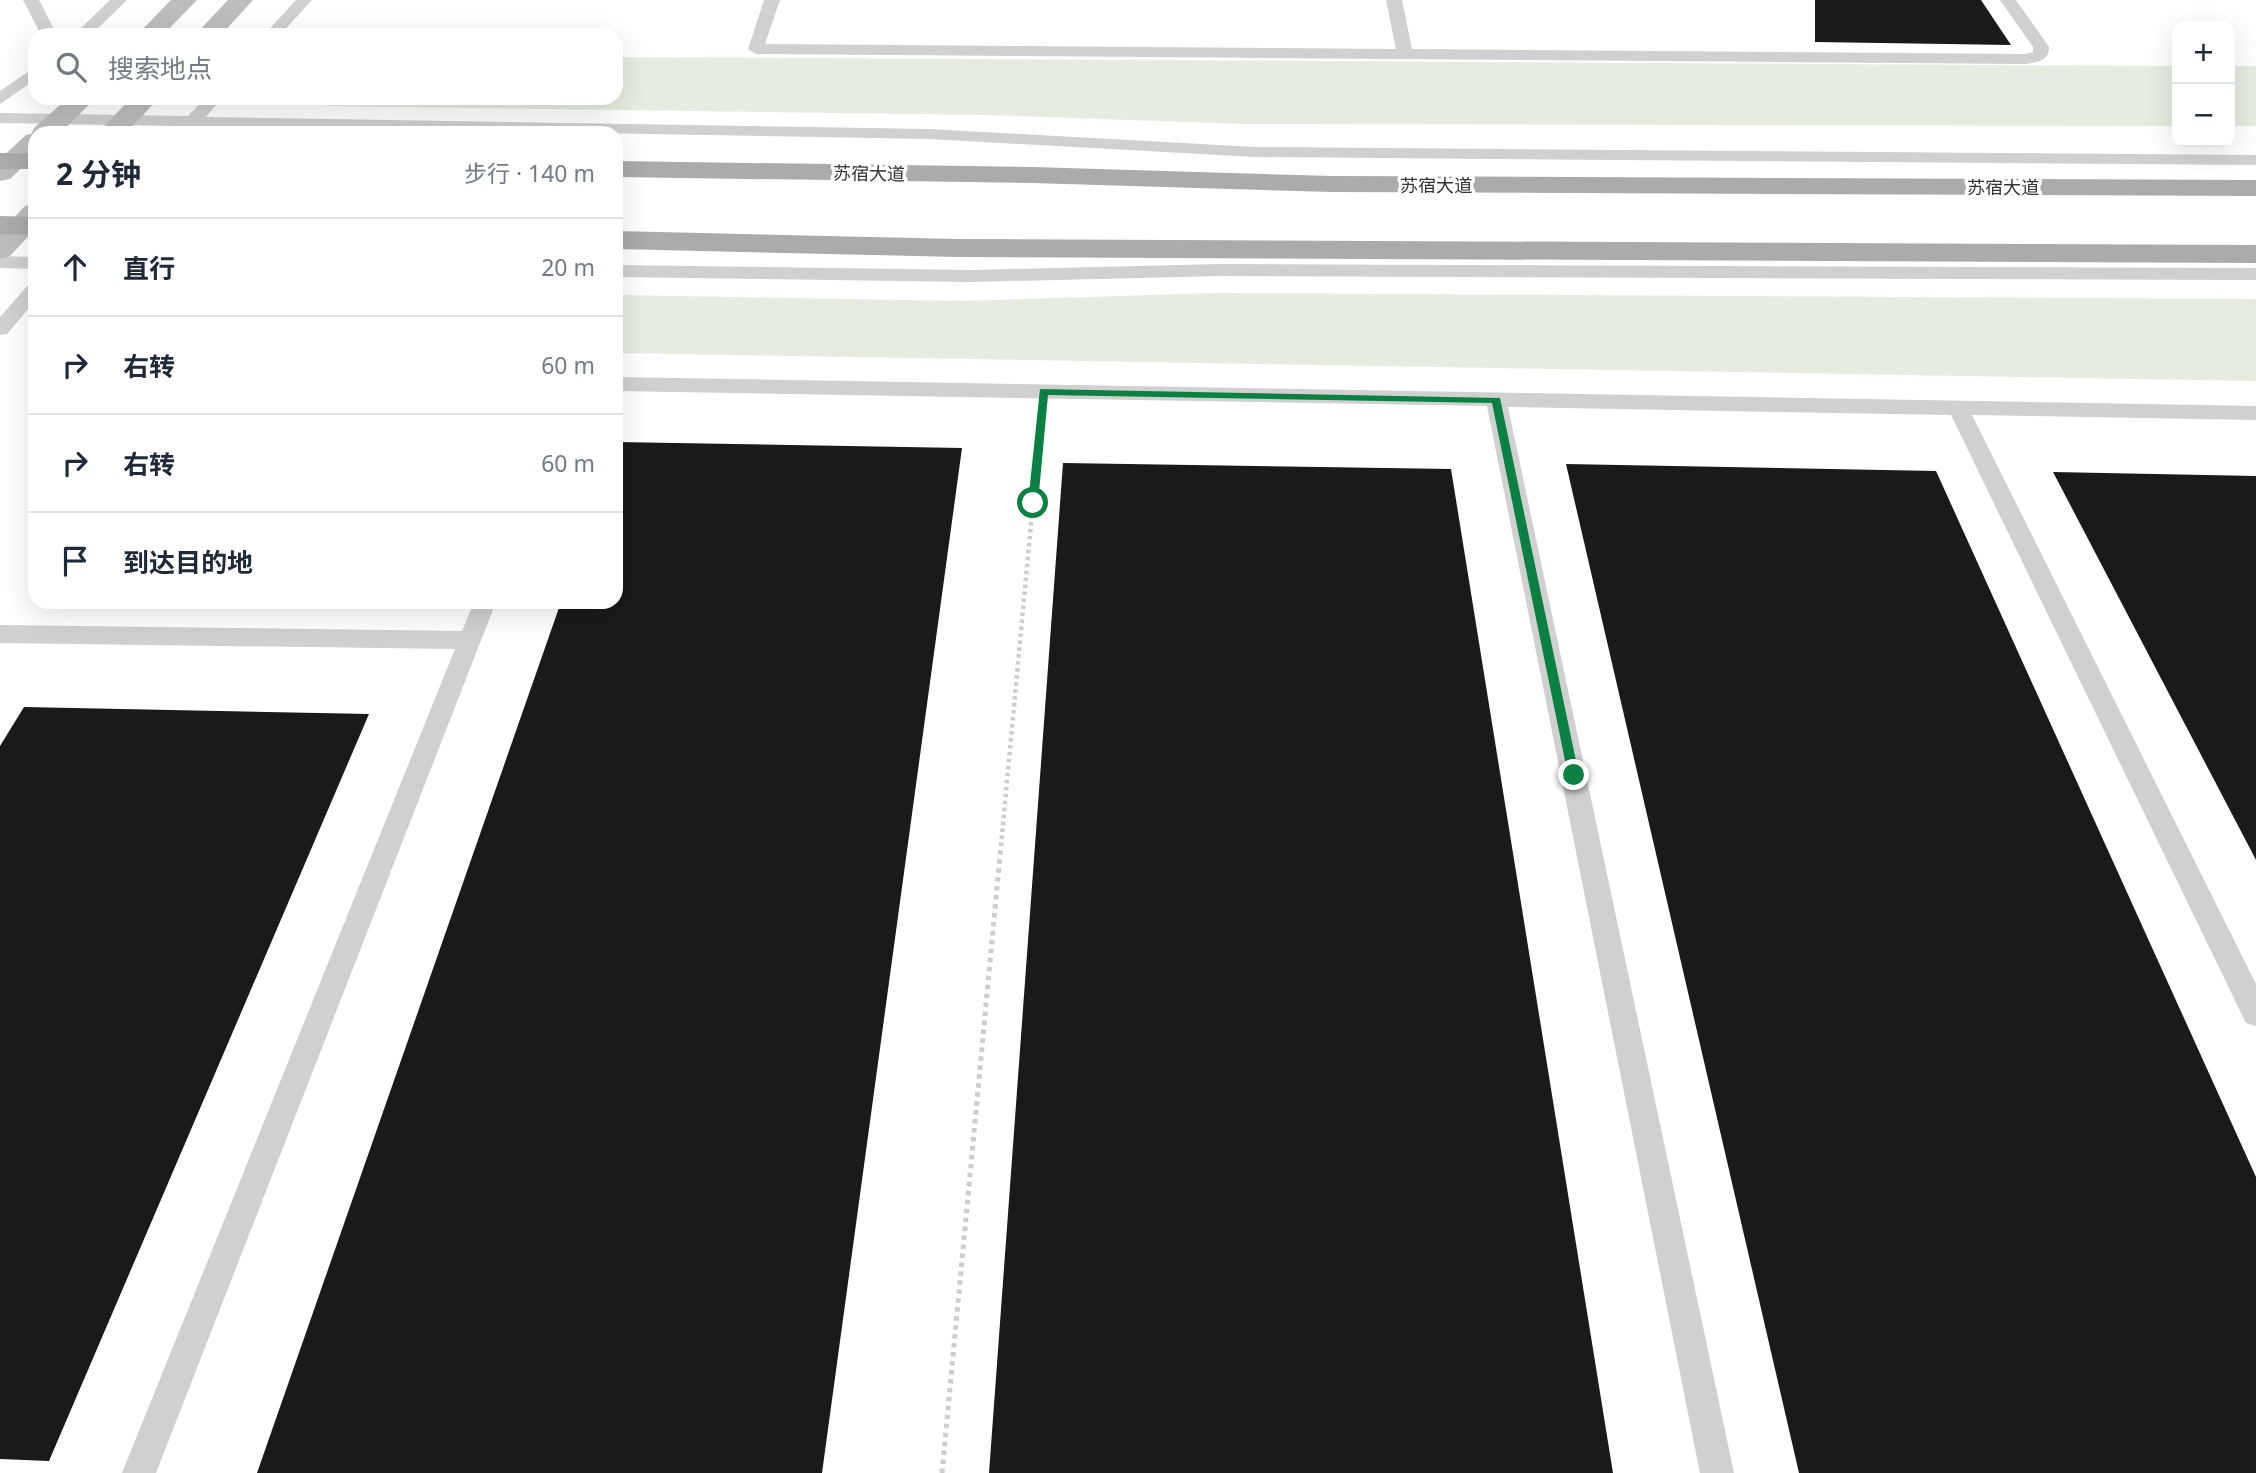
<!DOCTYPE html>
<html lang="zh">
<head>
<meta charset="utf-8">
<style>
  :root { --surface:#fff; --page:#f2f2f3; --text:#1f2937; --muted:#747a83; --line:#e0e1e3 }
  body { margin:0; font-family:"Noto Sans","Noto Sans SC",sans-serif; background:var(--page); color:var(--text) }
  .controls { position:absolute; right:21px; top:21px; display:grid; overflow:hidden; border-radius:14px; box-shadow:0 7px 28px #0002 }
  .controls button { width:63px; height:63px; display:grid; place-items:center; padding:0; border:0; border-bottom:2px solid var(--line); background:var(--surface); color:var(--text); font:35px sans-serif }
  .stop { position:absolute; width:21px; height:21px; margin:-16px; border:5px solid #0b8043; border-radius:50%; background:#fff }
  .stop.end { background:#0b8043; border-color:#fff; box-shadow:0 2px 7px #0008 }
  .list { margin:0; padding:0; list-style:none }
  h2 { display:flex; justify-content:space-between; align-items:center; height:91px; margin:0; padding:0 28px; font-size:30px }
  h2 small { font-size:23px; font-weight:400; color:var(--muted) }
  .list li { display:grid; grid-template-columns:46px 1fr auto; gap:21px; align-items:center; box-sizing:border-box; height:98px; padding:0 28px; border-top:2px solid var(--line) }
  .list b { display:block; font-size:26px; white-space:nowrap }
  .list em { font-size:23px; font-style:normal; color:var(--muted) }
  .icon { flex:none; width:38px; height:38px; fill:none; stroke:currentColor; stroke-width:2; stroke-linecap:round; stroke-linejoin:round }
  .map { position:relative; flex:none; width:2256px; height:1473px; overflow:hidden }
  .search { position:absolute; background:var(--surface); box-shadow:0 7px 28px #0002; left:28px; top:28px; width:595px; height:77px; display:flex; align-items:center; gap:18px; box-sizing:border-box; padding:0 24px; border-radius:21px; color:var(--muted); font-size:26px }
  .panel { position:absolute; background:var(--surface); box-shadow:0 7px 28px #0002; left:28px; top:126px; width:595px; height:483px; border-radius:21px }
  .map>svg:first-child { display:block }
  .green { fill:#e6ecdf }
  .building { fill:#1a1a1a }
  .lines { fill:none; stroke-linecap:round; stroke-linejoin:round }
  .path-far1 { stroke:#cdcdcd; stroke-width:4.5; stroke-dasharray:3.5 3.5; stroke-linecap:butt }
  .path { stroke:#cdcdcd; stroke-width:5; stroke-dasharray:4.5 4.5; stroke-linecap:butt }
  .lane { fill:#d0d0d0; fill-rule:evenodd }
  .secondary { fill:#bdbdbd; fill-rule:evenodd }
  .primary { fill:#ababab; fill-rule:evenodd }
  .route { fill:#0b8043 }
  .labels { text-anchor:middle; dominant-baseline:central; stroke-width:7; stroke-linejoin:round; paint-order:stroke }
  .far-street-label { font-size:18px; fill:#333; stroke:#fff }
</style>
</head>
<body>
<div class="map">
<svg width="2256" height="1473" viewBox="0 0 2256 1473">
  <rect width="100%" height="100%" fill="#fff"/>
  <g class="green">
    <path d="M 616,57 L 2177,66 L 2177,126 L 1245,124 L 986,115 L 329,106 L 314,98 L 616,98 Z"/>
    <rect x="2230" y="66" width="26" height="60"/>
    <path d="M 1215,293 L 2256,299 L 2256,381 L 616,353 L 616,295 L 961,301 Z"/>
  </g>
  <g class="building">
    <path d="M 1815,0 L 1981,0 L 2011,45 L 1815,42 Z"/>
    <path d="M 616,442 L 962,448 L 822,1473 L 257,1473 L 561,602 L 616,602 Z"/>
    <path d="M 1063,463 L 1451,469 L 1613,1473 L 989,1473 Z"/>
    <path d="M 1566,464 L 1936,471 L 2256,1177 L 2256,1473 L 1799,1473 Z"/>
    <path d="M 2053,472 L 2256,476 L 2256,860 Z"/>
    <path d="M 24,707 L 369,714 L 49,1461 L 0,1459 L 0,746 Z"/>
  </g>
  <g class="lines">
    <path class="path-far1" d="M 1001,846 L 1040,427"/>
    <path class="path" d="M 942,1473 L 1001,845"/>
    <g class="lane">
      <path d="M 23,0 L 39,0 L 57,35 L 41,35 Z"/>
      <path d="M 110,0 L 127,0 L 91,35 L 74,35 Z"/>
      <path d="M 296,0 L 312,0 L 280,35 L 264,35 Z"/>
      <path d="M 764,0 L 780,0 L 765,44 L 1396,49 L 1386,0 L 1402,0 L 1412,49 L 2026,54 L 2033,52 L 2033,47 L 2000,0 L 2016,0 L 2049,47 C 2049,61 2039,61 2027,64 L 756,54 L 748,49 Z"/>
      <path d="M 35,67 L 35,80 L 0,104 L 0,91 Z"/>
      <path d="M 205,98 L 222,98 L 206,117 L 929,129 L 1255,147 L 2256,155 L 2256,165 L 1255,157 L 929,139 L 197,126 L 186,133 L 180,132 L 179,126 L 0,123 L 0,113 L 188,116 Z"/>
      <path d="M 0,256 L 35,257 L 35,269 L 0,268 Z"/>
      <path d="M 1221,264 L 2256,268 L 2256,280 L 1221,276 L 971,282 L 616,277 L 616,265 L 971,270 Z"/>
      <path d="M 35,283 L 35,301 L 7,334 L 0,335 L 0,317 L 28,285 Z"/>
      <path d="M 616,377 L 2256,406 L 2256,420 L 1972,415 L 2256,984 L 2256,1026 L 2246,1023 L 1951,415 L 1508,407 L 1734,1473 L 1700,1473 L 1487,406 L 616,391 Z"/>
      <path d="M 474,602 L 496,602 L 156,1473 L 122,1473 L 455,649 L 0,643 L 0,625 L 462,631 Z"/>
    </g>
    <g class="secondary">
      <path d="M 171,0 L 197,0 L 163,35 L 137,35 Z"/>
      <path d="M 228,0 L 253,0 L 221,35 L 195,35 Z"/>
      <path d="M 68,98 L 96,98 L 60,133 L 35,133 L 35,155 L 10,179 L 0,181 L 0,159 L 26,135 L 31,134 L 35,127 Z"/>
      <path d="M 131,98 L 159,98 L 126,133 L 98,133 Z"/>
      <path d="M 35,203 L 35,229 L 10,256 L 0,259 L 0,233 L 25,206 Z"/>
    </g>
    <g class="primary">
      <rect x="0" y="153" width="35" height="16"/>
      <path d="M 616,161 L 1032,167 L 1332,176 L 2256,180 L 2256,196 L 1332,192 L 1032,183 L 616,177 Z"/>
      <path d="M 0,216 L 35,217 L 35,235 L 0,234 Z"/>
      <path d="M 616,231 L 958,239 L 2256,245 L 2256,263 L 958,257 L 616,249 Z"/>
    </g>
  </g>
  <path class="route" d="M 1040,389 L 1500,398 L 1579,775 L 1578,779 L 1574,780 L 1568,775 L 1492,403 L 1048,395 L 1038,503 L 1033,506 L 1028,503 Z"/>
  <g class="labels">
    <g class="far-street-label">
      <text transform="translate(869 173) rotate(1)">苏宿大道</text>
      <text x="1436" y="185">苏宿大道</text>
      <text x="2003" y="187">苏宿大道</text>
    </g>
  </g>
</svg>
<div class="controls">
<button>+</button>
<button>−</button>
</div>
<div class="stop" style="left:1033px;top:503px"></div>
<div class="stop end" style="left:1574px;top:775px"></div>
<div class="search"><svg class="icon" aria-label="search" viewBox="0 0 24 24"><circle cx="10" cy="10" r="6"/><path d="M15 15l6 6"/></svg>搜索地点</div>
<section class="panel">
<h2>2 分钟<small>步行 · 140 m</small></h2>
<ul class="list">
<li><svg class="icon" aria-label="ahead" viewBox="0 0 24 24"><path d="M12 20V5M6 11l6-6 6 6"/></svg><div><b>直行</b></div><em>20 m</em></li>
<li><svg class="icon" aria-label="right" viewBox="0 0 24 24"><path d="M7 20v-9h11M14 6l5 5-5 5"/></svg><div><b>右转</b></div><em>60 m</em></li>
<li><svg class="icon" aria-label="right" viewBox="0 0 24 24"><path d="M7 20v-9h11M14 6l5 5-5 5"/></svg><div><b>右转</b></div><em>60 m</em></li>
<li><svg class="icon" aria-label="arrive" viewBox="0 0 24 24"><path d="M6 21V4h12l-3 4 3 4H6"/></svg><div><b>到达目的地</b></div></li>
</ul>
</section>
</div>
</body>
</html>
